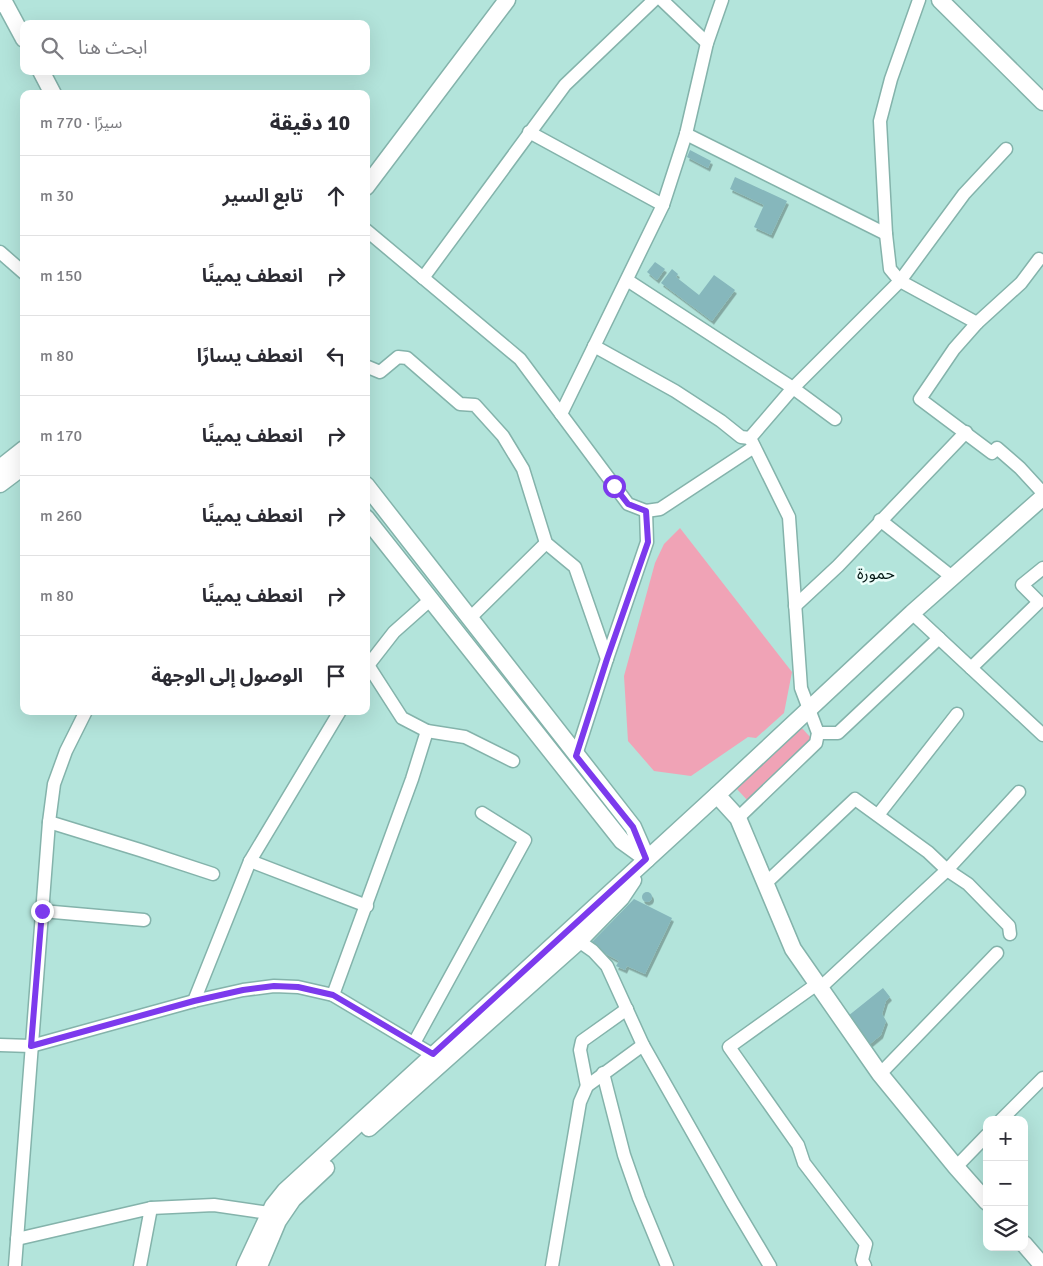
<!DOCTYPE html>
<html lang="ar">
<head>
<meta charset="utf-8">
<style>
  :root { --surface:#fff; --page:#f7f7f7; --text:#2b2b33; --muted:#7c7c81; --line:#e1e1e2 }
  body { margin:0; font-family:Signika,"Noto Sans Arabic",sans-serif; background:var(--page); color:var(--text); direction:rtl }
  .controls { position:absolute; right:15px; bottom:15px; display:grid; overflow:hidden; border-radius:10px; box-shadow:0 5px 20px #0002 }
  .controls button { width:45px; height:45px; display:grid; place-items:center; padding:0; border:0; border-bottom:1px solid var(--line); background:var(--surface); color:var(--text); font:25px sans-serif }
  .stop { position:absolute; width:15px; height:15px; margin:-11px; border:4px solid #7c3aed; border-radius:50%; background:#fff }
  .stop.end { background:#7c3aed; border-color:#fff; box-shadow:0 1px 5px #0008 }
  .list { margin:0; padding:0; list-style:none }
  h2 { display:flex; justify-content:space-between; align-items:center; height:65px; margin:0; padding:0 20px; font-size:21px }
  h2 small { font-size:16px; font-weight:400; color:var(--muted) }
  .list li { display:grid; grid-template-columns:32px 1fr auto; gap:15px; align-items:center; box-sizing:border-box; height:80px; padding:0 20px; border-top:1px solid var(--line) }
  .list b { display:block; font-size:19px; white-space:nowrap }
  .list em { font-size:16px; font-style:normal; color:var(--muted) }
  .icon { flex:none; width:28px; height:28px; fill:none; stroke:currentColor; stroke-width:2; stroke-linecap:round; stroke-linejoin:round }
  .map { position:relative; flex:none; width:1043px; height:1266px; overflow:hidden; direction:ltr }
  .search { position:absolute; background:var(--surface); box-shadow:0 5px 20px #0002; left:20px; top:20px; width:350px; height:55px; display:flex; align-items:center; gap:12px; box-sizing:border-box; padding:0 18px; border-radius:10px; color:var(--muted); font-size:19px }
  .panel { position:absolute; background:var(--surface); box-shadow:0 5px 20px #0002; left:20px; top:90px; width:350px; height:625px; border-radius:10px; direction:rtl }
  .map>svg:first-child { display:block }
  .green { fill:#f0a3b6 }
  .building { fill:#86b7bc; filter:url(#shadow) }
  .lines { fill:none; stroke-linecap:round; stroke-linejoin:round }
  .minor-casing { stroke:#84b3ab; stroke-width:15 }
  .major-casing { stroke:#84b3ab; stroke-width:19 }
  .minor { stroke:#fff; stroke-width:12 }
  .major { stroke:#fff; stroke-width:16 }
  .route { stroke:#7c3aed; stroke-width:6 }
  .labels { text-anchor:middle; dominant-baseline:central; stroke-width:5; stroke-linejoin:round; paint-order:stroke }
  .quarter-label { font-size:16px; fill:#051815; stroke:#ebfefa }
</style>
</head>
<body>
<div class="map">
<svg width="1043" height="1266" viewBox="0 0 1043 1266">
  <defs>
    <filter id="shadow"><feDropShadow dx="2" dy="3.5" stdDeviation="0" flood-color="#0004"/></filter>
  </defs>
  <rect width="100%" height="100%" fill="#b3e4db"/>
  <g class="green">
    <path d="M 680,528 L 792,672 L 784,713 L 756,738 L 748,737 L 691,776 L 654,771 L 628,741 L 624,676 L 655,563 L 664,544 Z"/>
    <path d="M 800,726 L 812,739 L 748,801 L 736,788 Z"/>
  </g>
  <g class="building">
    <path d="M 690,150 L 711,161 L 708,168 L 687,157 Z"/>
    <path d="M 735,177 L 787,201 L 771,235 L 754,227 L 764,205 L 730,189 Z"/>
    <path d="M 655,262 L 665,269 L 657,280 L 647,272 Z"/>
    <path d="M 672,269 L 678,274 L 676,277 L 699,295 L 714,275 L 735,290 L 712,321 L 661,283 Z"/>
    <circle cx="647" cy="897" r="5"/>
    <path d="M 634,899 L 672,918 L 645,974 L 627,966 L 625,970 L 616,966 L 619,961 L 604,953 L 592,942 Z"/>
    <path d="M 883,988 L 890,997 L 886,1001 L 882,1014 L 886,1021 L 881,1035 L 870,1044 L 848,1016 Z"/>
  </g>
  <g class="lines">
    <defs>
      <g id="minor">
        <path d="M 662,0 L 707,43"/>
        <path d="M 529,132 L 663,205"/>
        <path d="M 686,134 L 886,234"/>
        <path d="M 1006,149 L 964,194 L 900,281 L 977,323 L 954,349 L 920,399 L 992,453 L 997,448 L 1020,468 L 1043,493"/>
        <path d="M 366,230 L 520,359 L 628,504 L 646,511 L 660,509 L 754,447"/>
        <path d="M 0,252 L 24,273"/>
        <path d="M 423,278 L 565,85 L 654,0"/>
        <path d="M 627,280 L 793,388 L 835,419"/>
        <path d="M 977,323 L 1021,283 L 1039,259"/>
        <path d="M 594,346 L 675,391 L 721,421 L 741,437 L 750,438"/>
        <path d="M 366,369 L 368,367 L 380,372 L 398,357 L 407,358 L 460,404 L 475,405 L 503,436 L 523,469 L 546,543 L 575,567 L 607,659"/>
        <path d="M 561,414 L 663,205 L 686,134 L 707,43 L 722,0"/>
        <path d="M 880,520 L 952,577"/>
        <path d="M 795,606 L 838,566 L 966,432"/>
        <path d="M 912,613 L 1043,735"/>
        <path d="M 470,618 L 546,543"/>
        <path d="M 366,668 L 394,632 L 430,600"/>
        <path d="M 971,668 L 1039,602 L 1022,585 L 1043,568"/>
        <path d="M 427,731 L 465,737 L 513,761"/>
        <path d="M 818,733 L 838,733 L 939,638"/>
        <path d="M 576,755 L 607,659 L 647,542 L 646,511"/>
        <path d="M 878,815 L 957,714"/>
        <path d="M 738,818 L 816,743 L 818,733 L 801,688 L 789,517 L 750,438 L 793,388 L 900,281 L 890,269 L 886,234 L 880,121 L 891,79 L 919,0"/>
        <path d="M 49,822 L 140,850 L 213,874"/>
        <path d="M 250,861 L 367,906"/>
        <path d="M 765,884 L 855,799 L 928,852 L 947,870 L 968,884 L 1009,926 L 1010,934"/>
        <path d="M 42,911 L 144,920"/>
        <path d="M 573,937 L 593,951 L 607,966 L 643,1045 L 732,1202 L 770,1266"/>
        <path d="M 817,984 L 729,1047 L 798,1145 L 804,1163 L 866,1244 L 862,1260 L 865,1266"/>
        <path d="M 820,988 L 947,870 L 1019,792"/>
        <path d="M 333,995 L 412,779 L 427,731 L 402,718 L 366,662"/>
        <path d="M 194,1001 L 250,861 L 340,711"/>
        <path d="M 414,1043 L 525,840 L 482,813"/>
        <path d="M 0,1045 L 31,1046 L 194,1001 L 243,990 L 274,986 L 298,987 L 333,995 L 433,1055"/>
        <path d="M 603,1073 L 624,1155 L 639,1198 L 667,1266"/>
        <path d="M 880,1074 L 997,953"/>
        <path d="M 587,1086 L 580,1050 L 582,1041 L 627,1009"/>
        <path d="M 1001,1120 L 1043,1078"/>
        <path d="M 956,1167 L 987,1135"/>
        <path d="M 151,1208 L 214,1205 L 269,1213"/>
        <path d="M 17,1239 L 151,1208 L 140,1266"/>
        <path d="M 15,1266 L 49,822 L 54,784 L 66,751 L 86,711"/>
        <path d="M 552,1266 L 580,1102 L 587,1086 L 643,1045"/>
      </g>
      <g id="major">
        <path d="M 3,0 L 24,39"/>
        <path d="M 940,0 L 1043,102"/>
        <path d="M 41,71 L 53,94"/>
        <path d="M 366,187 L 507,0"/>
        <path d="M 0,468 L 24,449"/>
        <path d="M 0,484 L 24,466"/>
        <path d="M 366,485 L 633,827 L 647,859"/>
        <path d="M 366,518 L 622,841 L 647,859"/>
        <path d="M 717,795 L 738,818 L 793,949 L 880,1074 L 956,1167 L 987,1202"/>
        <path d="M 369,1128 L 578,942 L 621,898 L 633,880"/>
        <path d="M 1024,1244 L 1043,1266"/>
        <path d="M 245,1266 L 273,1206 L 285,1191 L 717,795 L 912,613 L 1043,497"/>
        <path d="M 259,1266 L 278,1221 L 293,1199 L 326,1168"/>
      </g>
    </defs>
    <use href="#minor" class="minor-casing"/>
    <use href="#major" class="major-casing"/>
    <use href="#minor" class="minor"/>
    <use href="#major" class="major"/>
  </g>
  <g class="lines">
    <path class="route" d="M 42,911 L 31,1046 L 194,1001 L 243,990 L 274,986 L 298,987 L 333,995 L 433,1054 L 646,859 L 633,827 L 576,756 L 607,659 L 648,542 L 646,511 L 628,504 L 614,486"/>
  </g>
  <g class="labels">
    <g class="quarter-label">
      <text x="876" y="574">حمورة</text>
    </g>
  </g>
</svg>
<div class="controls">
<button>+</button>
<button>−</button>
<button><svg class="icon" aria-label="layers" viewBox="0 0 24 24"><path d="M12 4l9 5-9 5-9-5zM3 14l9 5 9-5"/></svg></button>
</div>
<div class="stop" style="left:614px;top:486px"></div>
<div class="stop end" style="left:42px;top:911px"></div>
<div class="search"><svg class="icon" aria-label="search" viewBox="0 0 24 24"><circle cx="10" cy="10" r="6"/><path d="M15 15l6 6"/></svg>ابحث هنا</div>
<section class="panel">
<h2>10 دقيقة<small>سيرًا · 770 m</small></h2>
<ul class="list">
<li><svg class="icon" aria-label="ahead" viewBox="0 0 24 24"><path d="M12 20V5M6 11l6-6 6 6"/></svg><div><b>تابع السير</b></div><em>30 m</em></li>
<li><svg class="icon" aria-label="right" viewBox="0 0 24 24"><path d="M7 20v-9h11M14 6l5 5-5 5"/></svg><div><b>انعطف يمينًا</b></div><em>150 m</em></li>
<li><svg class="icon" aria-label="left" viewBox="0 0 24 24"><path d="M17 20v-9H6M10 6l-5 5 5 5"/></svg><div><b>انعطف يسارًا</b></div><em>80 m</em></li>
<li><svg class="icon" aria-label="right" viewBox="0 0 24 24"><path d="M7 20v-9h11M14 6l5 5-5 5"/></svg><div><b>انعطف يمينًا</b></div><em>170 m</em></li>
<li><svg class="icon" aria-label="right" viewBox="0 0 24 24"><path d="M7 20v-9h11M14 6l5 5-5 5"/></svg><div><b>انعطف يمينًا</b></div><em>260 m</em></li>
<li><svg class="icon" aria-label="right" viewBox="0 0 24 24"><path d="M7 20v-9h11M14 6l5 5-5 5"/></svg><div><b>انعطف يمينًا</b></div><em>80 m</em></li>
<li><svg class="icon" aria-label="arrive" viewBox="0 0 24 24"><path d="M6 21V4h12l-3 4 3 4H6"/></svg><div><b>الوصول إلى الوجهة</b></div></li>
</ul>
</section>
</div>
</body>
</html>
